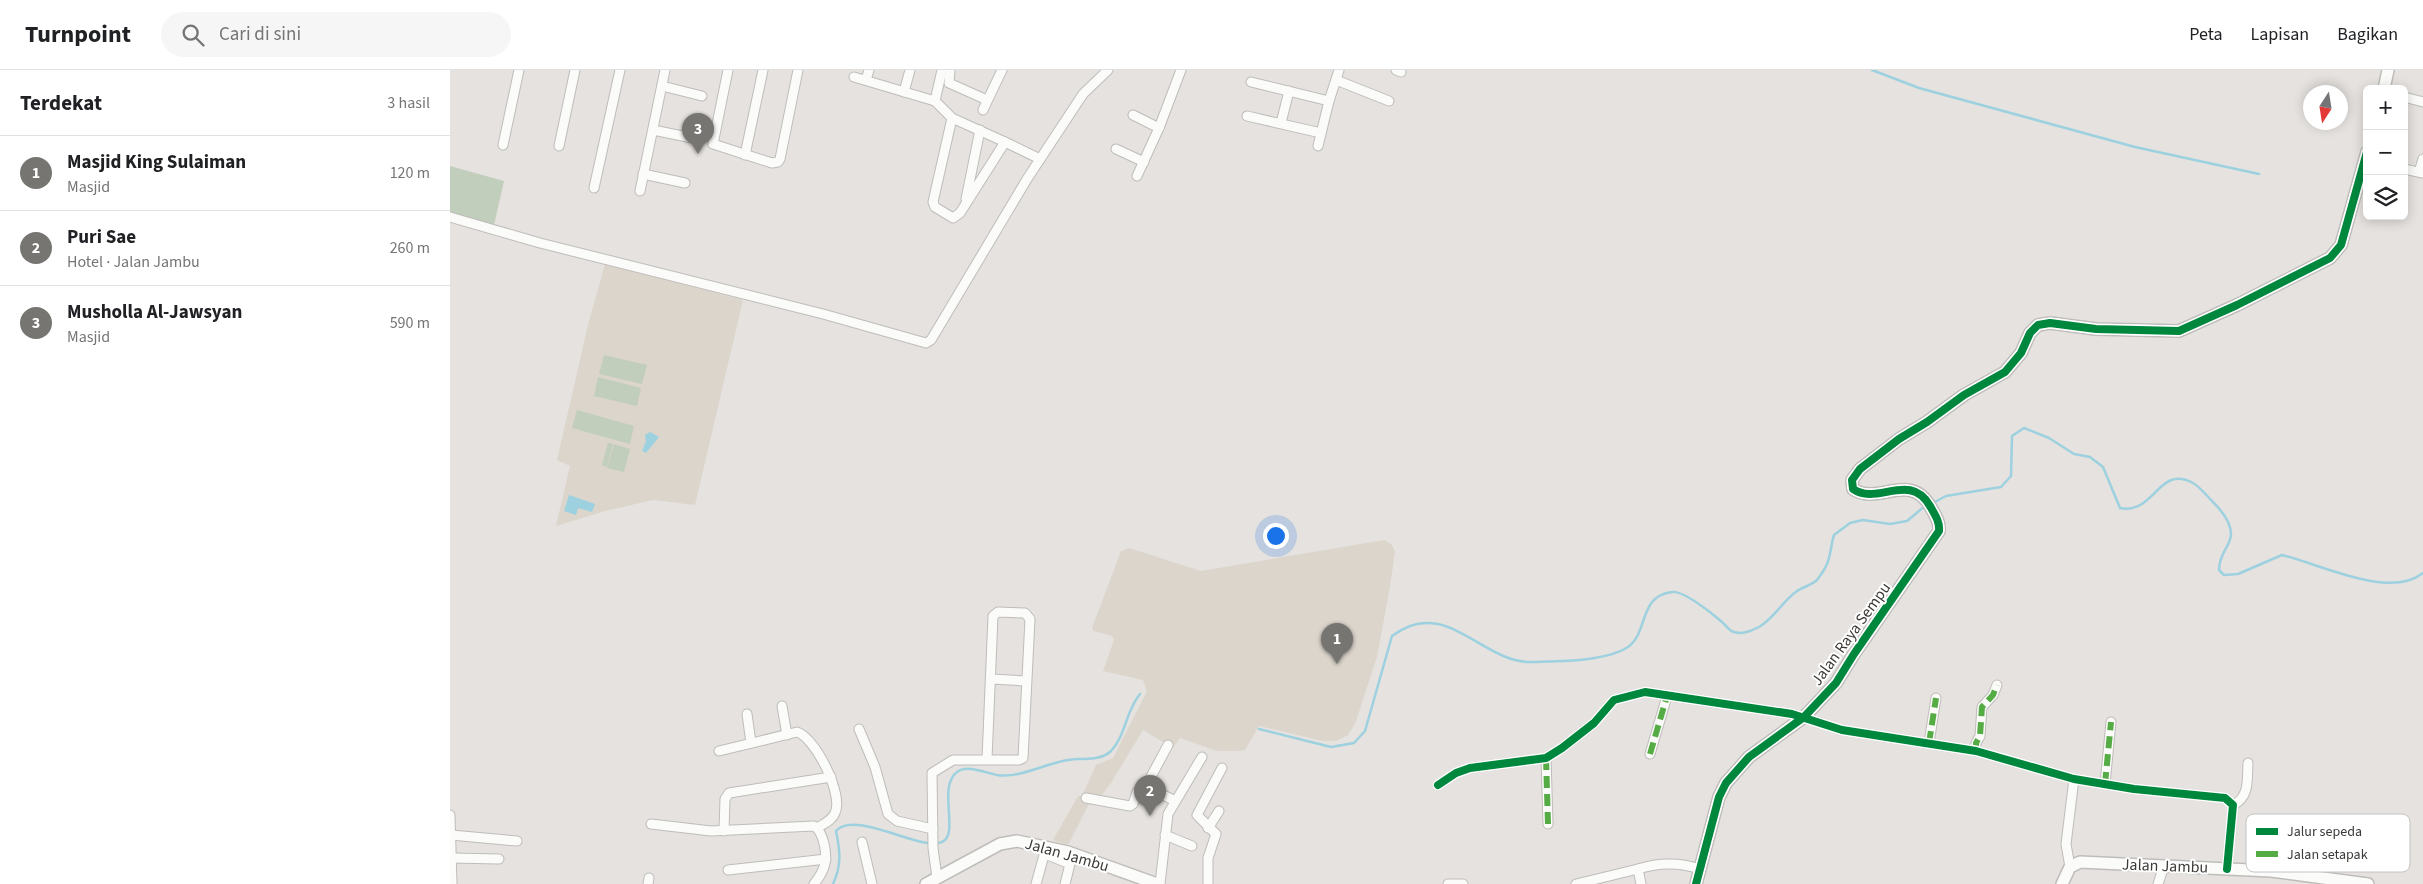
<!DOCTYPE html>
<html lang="id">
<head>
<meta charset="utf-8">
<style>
  :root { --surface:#fff; --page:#f6f6f6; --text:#202124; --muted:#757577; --line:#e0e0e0; --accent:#777572 }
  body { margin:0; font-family:"Source Sans 3",sans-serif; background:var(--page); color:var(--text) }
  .controls { position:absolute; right:15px; top:15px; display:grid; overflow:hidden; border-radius:8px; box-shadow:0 2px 12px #0003 }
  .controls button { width:45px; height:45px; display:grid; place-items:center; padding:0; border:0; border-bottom:1px solid var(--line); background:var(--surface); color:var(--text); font:25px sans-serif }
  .compass { position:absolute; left:1853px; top:15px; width:45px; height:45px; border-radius:50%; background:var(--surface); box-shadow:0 2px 12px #0003; rotate:192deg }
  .you { position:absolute; left:825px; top:465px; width:18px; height:18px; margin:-12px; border:4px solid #fff; border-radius:50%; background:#1a73e8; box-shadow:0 0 0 8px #1a73e833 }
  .badge { display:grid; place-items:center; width:32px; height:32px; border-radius:50%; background:var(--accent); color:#fff; font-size:16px; font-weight:700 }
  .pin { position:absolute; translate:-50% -41px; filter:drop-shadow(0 1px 2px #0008) }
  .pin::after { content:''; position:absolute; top:26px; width:18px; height:15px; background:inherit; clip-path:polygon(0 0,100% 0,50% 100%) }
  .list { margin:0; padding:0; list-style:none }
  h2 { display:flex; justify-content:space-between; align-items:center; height:65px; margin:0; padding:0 20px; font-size:21px }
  h2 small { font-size:16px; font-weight:400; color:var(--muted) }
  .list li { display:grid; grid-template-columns:32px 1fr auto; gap:15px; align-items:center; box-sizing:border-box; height:75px; padding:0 20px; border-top:1px solid var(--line) }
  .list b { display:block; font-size:19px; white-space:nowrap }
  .list p { margin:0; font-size:16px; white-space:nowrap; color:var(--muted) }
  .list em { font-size:16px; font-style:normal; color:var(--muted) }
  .icon { flex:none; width:28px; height:28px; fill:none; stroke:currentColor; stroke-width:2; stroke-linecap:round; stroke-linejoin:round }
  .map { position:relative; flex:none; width:1973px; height:814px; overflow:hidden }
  header { display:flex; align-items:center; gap:30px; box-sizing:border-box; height:70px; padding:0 25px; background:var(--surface); border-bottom:1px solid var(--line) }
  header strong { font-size:24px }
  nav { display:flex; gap:28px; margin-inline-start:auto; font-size:18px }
  .search { width:350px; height:45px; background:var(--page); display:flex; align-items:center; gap:12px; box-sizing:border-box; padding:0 18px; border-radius:28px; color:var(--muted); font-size:19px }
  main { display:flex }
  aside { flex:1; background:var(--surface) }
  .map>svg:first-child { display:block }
  .built { fill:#dbd5cc }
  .green { fill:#c1cebc }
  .water { fill:#9dd1df }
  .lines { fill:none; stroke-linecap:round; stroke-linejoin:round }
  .stream { stroke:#9dd1df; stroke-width:2.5 }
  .minor-casing { stroke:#bebdba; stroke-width:11 }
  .tertiary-casing { stroke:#bebdba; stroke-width:14 }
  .minor { stroke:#fbfbfa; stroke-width:9 }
  .tertiary { stroke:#fbfbfa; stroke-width:11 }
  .quiet { stroke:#55ac45; stroke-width:6; stroke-dasharray:12 6; stroke-linecap:butt }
  .cycleway-casing { stroke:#fff; stroke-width:11 }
  .cycleway { stroke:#00873e; stroke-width:8 }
  .labels { text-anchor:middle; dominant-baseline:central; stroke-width:4; stroke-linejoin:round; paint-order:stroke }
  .street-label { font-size:16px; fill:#3c3a37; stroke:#fff }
  .key { fill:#fff; stroke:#c4c4c3; stroke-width:1 }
  .key-label { font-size:14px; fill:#3c3a37 }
</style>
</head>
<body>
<header>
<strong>Turnpoint</strong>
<div class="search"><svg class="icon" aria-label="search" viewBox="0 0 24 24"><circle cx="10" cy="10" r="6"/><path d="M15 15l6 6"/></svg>Cari di sini</div>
<nav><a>Peta</a><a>Lapisan</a><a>Bagikan</a></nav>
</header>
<main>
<aside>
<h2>Terdekat<small>3 hasil</small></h2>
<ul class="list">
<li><span class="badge">1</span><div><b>Masjid King Sulaiman</b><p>Masjid</p></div><em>120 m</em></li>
<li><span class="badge">2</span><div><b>Puri Sae</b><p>Hotel · Jalan Jambu</p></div><em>260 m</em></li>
<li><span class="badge">3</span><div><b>Musholla Al-Jawsyan</b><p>Masjid</p></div><em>590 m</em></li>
</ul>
</aside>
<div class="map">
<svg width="1973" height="814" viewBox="0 0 1973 814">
  <rect width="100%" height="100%" fill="#e5e2df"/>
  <g class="built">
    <path d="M 155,194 L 293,230 L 245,435 L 203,430 L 155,441 L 106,456 L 120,396 L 107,390 L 138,255 Z"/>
    <path d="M 934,470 L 941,474 L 945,481 L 940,517 L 927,587 L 905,654 L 898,665 L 886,671 L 873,671 L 809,656 L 795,680 L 789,681 L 767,681 L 730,668 L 723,678 L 693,660 L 661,713 L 644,735 L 639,734 L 618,775 L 603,770 L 628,726 L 632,726 L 646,695 L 663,688 L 697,621 L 693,610 L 653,601 L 664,570 L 662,566 L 644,561 L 642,558 L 671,481 L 679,478 L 751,501 Z"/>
  </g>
  <g class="green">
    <path d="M 0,96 L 54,111 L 44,155 L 0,142 Z"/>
    <path d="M 154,285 L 197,295 L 192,314 L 149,304 Z"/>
    <path d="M 148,307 L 191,318 L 187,336 L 144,326 Z"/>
    <path d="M 127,340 L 184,356 L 180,374 L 122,358 Z"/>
    <path d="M 158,373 L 163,374 L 157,397 L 152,395 Z"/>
    <path d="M 164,374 L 180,379 L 174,402 L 157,398 Z"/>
  </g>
  <g class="water">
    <path d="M 200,362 L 209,367 L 196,383 L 192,381 L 196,371 L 195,365 Z"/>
    <path d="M 119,425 L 145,434 L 142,442 L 128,438 L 126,445 L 114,441 Z"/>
  </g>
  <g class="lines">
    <g class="stream">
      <path d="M 1422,0 L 1469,18 L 1685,77 L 1809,104"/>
      <path d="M 1483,433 L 1496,426 L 1551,417 L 1561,406 L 1562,366 L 1574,358 L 1599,368 L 1624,384 L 1640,387 L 1653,397 L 1670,438 C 1705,445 1708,394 1743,413 C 1750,417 1757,426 1763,432 C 1771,440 1781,452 1781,464 C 1781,476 1769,483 1769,500 L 1774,505 L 1788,504 L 1832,485 C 1870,494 1940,530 1973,503"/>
      <path d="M 809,659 L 881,677 L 904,673 L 915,661 L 942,566 C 995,525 1032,593 1081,592 C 1108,591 1155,592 1178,577 C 1199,562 1188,526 1222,522 C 1233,520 1263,544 1272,552 C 1276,555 1279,561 1284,562 C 1292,565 1301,561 1309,557 C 1323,549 1333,531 1347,521 C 1353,517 1362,515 1367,510 C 1370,506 1375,499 1377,494 C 1381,485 1381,474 1384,465 L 1400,453 L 1413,450 L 1440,454 L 1457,451 L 1475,436"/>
      <path d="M 383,814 C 392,795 390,780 386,761 C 404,739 472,782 492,772 C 510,764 487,717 507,702 C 517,694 536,703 547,705 C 574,709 601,689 628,689 C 639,689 653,689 661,681 C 676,665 676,640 690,624"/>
    </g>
    <defs>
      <g id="minor">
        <path d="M 278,0 L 263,74 L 322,93 L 328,92 L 330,89 L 348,0"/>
        <path d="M 492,0 L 485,31 L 502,48 L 555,72"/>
        <path d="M 500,0 L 499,13 L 537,30"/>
        <path d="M 946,0 L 951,2"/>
        <path d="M 404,7 L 485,31"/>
        <path d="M 416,10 L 419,0"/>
        <path d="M 886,10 L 939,31"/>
        <path d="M 801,12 L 879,31"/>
        <path d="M 212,16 L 252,26"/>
        <path d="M 454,22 L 460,0"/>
        <path d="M 1954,27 L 1973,32"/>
        <path d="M 533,40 L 552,0"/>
        <path d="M 683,45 L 709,58"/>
        <path d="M 797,46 L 871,63"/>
        <path d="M 502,48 L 483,132 L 485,137 L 503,148 L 510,143 L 555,72 L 590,89"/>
        <path d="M 831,53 L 839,21"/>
        <path d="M 203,60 L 242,68"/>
        <path d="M 53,75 L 69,0"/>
        <path d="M 109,76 L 125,0"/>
        <path d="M 868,76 L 879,31 L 889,0"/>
        <path d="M 666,79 L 694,92"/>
        <path d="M 295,85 L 313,0"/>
        <path d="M 1954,99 L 1973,103"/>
        <path d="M 1969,102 L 1973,89"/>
        <path d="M 193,104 L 235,113"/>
        <path d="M 687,106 L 709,58 L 731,0"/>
        <path d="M 144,118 L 170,0"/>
        <path d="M 190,121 L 215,0"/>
        <path d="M 516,129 L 530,60"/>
        <path d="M 0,147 L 90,173 L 373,244 L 476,273 L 481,270 L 577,109 L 633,24 L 658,0"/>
        <path d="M 542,609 L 576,611"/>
        <path d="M 332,636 L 337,665"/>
        <path d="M 297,644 L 301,673"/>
        <path d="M 409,659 L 425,697 L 438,744 L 447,751 L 483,759"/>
        <path d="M 1479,673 L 1486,628"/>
        <path d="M 269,681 L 347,662 C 366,668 394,726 385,743 C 382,751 373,754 367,758"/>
        <path d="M 1526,681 L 1526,673 L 1530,666 L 1532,637 L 1543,625 L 1547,615"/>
        <path d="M 1200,684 L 1217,626"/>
        <path d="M 1096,688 L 1098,754"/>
        <path d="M 1655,714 L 1661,652"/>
        <path d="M 988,715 L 1006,703 L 1020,698 L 1096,688 L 1112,678 L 1144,653 L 1164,630 L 1195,622 L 1342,644 L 1392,660 L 1526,681 L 1624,709 L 1684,719 L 1775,728 L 1783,735 L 1777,799"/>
        <path d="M 696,716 L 718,675"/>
        <path d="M 636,728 L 680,736 L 683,734 L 687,722 L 696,716 L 725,731"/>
        <path d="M 1783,735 C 1800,727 1797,709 1798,693"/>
        <path d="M 0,745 L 2,814"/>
        <path d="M 201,754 L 261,761 L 364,756 C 374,762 378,786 374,797 C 372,803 368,809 364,814"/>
        <path d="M 758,758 L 769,741"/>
        <path d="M 274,761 L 275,729 L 279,723 L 381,707"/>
        <path d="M 1,765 L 67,771"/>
        <path d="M 715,765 L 742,776"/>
        <path d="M 412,772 L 422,814"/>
        <path d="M 595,784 L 620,794 L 615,814"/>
        <path d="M 1,788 L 49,789"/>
        <path d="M 1620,797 L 1616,774 L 1624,709"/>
        <path d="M 1188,799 C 1210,792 1229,792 1250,799"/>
        <path d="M 278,800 L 376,789"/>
        <path d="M 487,808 L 483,778 L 482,703 L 503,690 L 569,690 L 573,688 L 580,549 L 575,543 L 548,542 L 543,546 L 537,689"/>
        <path d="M 198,814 L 199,808"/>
        <path d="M 586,814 L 596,778"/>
        <path d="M 710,814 L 718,744 L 752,687"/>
        <path d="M 758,814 L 758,788 L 766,764 L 747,745 L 772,698"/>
        <path d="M 998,814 L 1013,814"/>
        <path d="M 1126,814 L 1188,799 L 1191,814"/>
        <path d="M 1708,814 L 1714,796"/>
      </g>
      <g id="tertiary">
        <path d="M 1934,19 L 1938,0"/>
        <path d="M 476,814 L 550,774 L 567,771 L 618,782 L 707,814"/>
        <path d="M 1246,814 L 1269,727 L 1276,713 L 1299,687 L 1354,647 L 1386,613 L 1404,584 L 1489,461 C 1490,452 1485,445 1480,436 C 1460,401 1427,436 1403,419 L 1402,410 L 1410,399 L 1449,369 L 1477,352 L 1514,325 L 1555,302 L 1571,283 L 1580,263 L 1588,255 L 1600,253 L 1646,259 L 1729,261 L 1787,235 L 1880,188 L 1891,175 L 1917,82"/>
        <path d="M 1612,814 L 1620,797 L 1630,792 L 1821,801 L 1918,814"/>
      </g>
    </defs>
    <use href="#minor" class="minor-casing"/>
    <use href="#tertiary" class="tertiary-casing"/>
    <use href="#minor" class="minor"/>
    <use href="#tertiary" class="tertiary"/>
    <g class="quiet">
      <path d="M 1479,673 L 1486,628"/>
      <path d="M 1526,681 L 1526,673 L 1530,666 L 1532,637 L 1543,625 L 1547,615"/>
      <path d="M 1200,684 L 1217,626"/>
      <path d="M 1096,688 L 1098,754"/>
      <path d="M 1655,714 L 1661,652"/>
    </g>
    <defs>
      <g id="cycleway">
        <path d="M 988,715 L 1006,703 L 1020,698 L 1096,688 L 1112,678 L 1144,653 L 1164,630 L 1195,622 L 1342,644 L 1392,660 L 1526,681 L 1624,709 L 1684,719 L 1775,728 L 1783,735 L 1777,799"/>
        <path d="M 1246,814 L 1269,727 L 1276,713 L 1299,687 L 1354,647 L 1386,613 L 1404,584 L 1489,461 C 1490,452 1485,445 1480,436 C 1460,401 1427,436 1403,419 L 1402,410 L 1410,399 L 1449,369 L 1477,352 L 1514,325 L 1555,302 L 1571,283 L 1580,263 L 1588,255 L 1600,253 L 1646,259 L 1729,261 L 1787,235 L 1880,188 L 1891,175 L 1917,82"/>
      </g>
    </defs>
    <use href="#cycleway" class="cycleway-casing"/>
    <use href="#cycleway" class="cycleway"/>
  </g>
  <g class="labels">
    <g class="street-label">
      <text transform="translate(1401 564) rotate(-54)">Jalan Raya Sempu</text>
      <text transform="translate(617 785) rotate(16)">Jalan Jambu</text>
      <text transform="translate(1715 796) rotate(2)">Jalan Jambu</text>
    </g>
  </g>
  <rect x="1796" y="744" width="164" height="58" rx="8" class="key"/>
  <rect x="1806" y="758" width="22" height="7" fill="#00873e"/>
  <rect x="1806" y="781" width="22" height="6" fill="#55ac45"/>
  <g class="key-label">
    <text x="1837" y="766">Jalur sepeda</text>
    <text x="1837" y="789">Jalan setapak</text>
  </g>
</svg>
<div class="controls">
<button>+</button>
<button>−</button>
<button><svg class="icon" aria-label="layers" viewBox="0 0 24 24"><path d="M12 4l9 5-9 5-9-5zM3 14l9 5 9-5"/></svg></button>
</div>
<svg class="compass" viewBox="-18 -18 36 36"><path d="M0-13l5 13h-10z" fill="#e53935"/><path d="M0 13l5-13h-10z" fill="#757577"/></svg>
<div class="you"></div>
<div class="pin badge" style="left:887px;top:594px">1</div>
<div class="pin badge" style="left:700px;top:746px">2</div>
<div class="pin badge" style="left:248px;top:84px">3</div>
</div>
</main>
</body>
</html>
